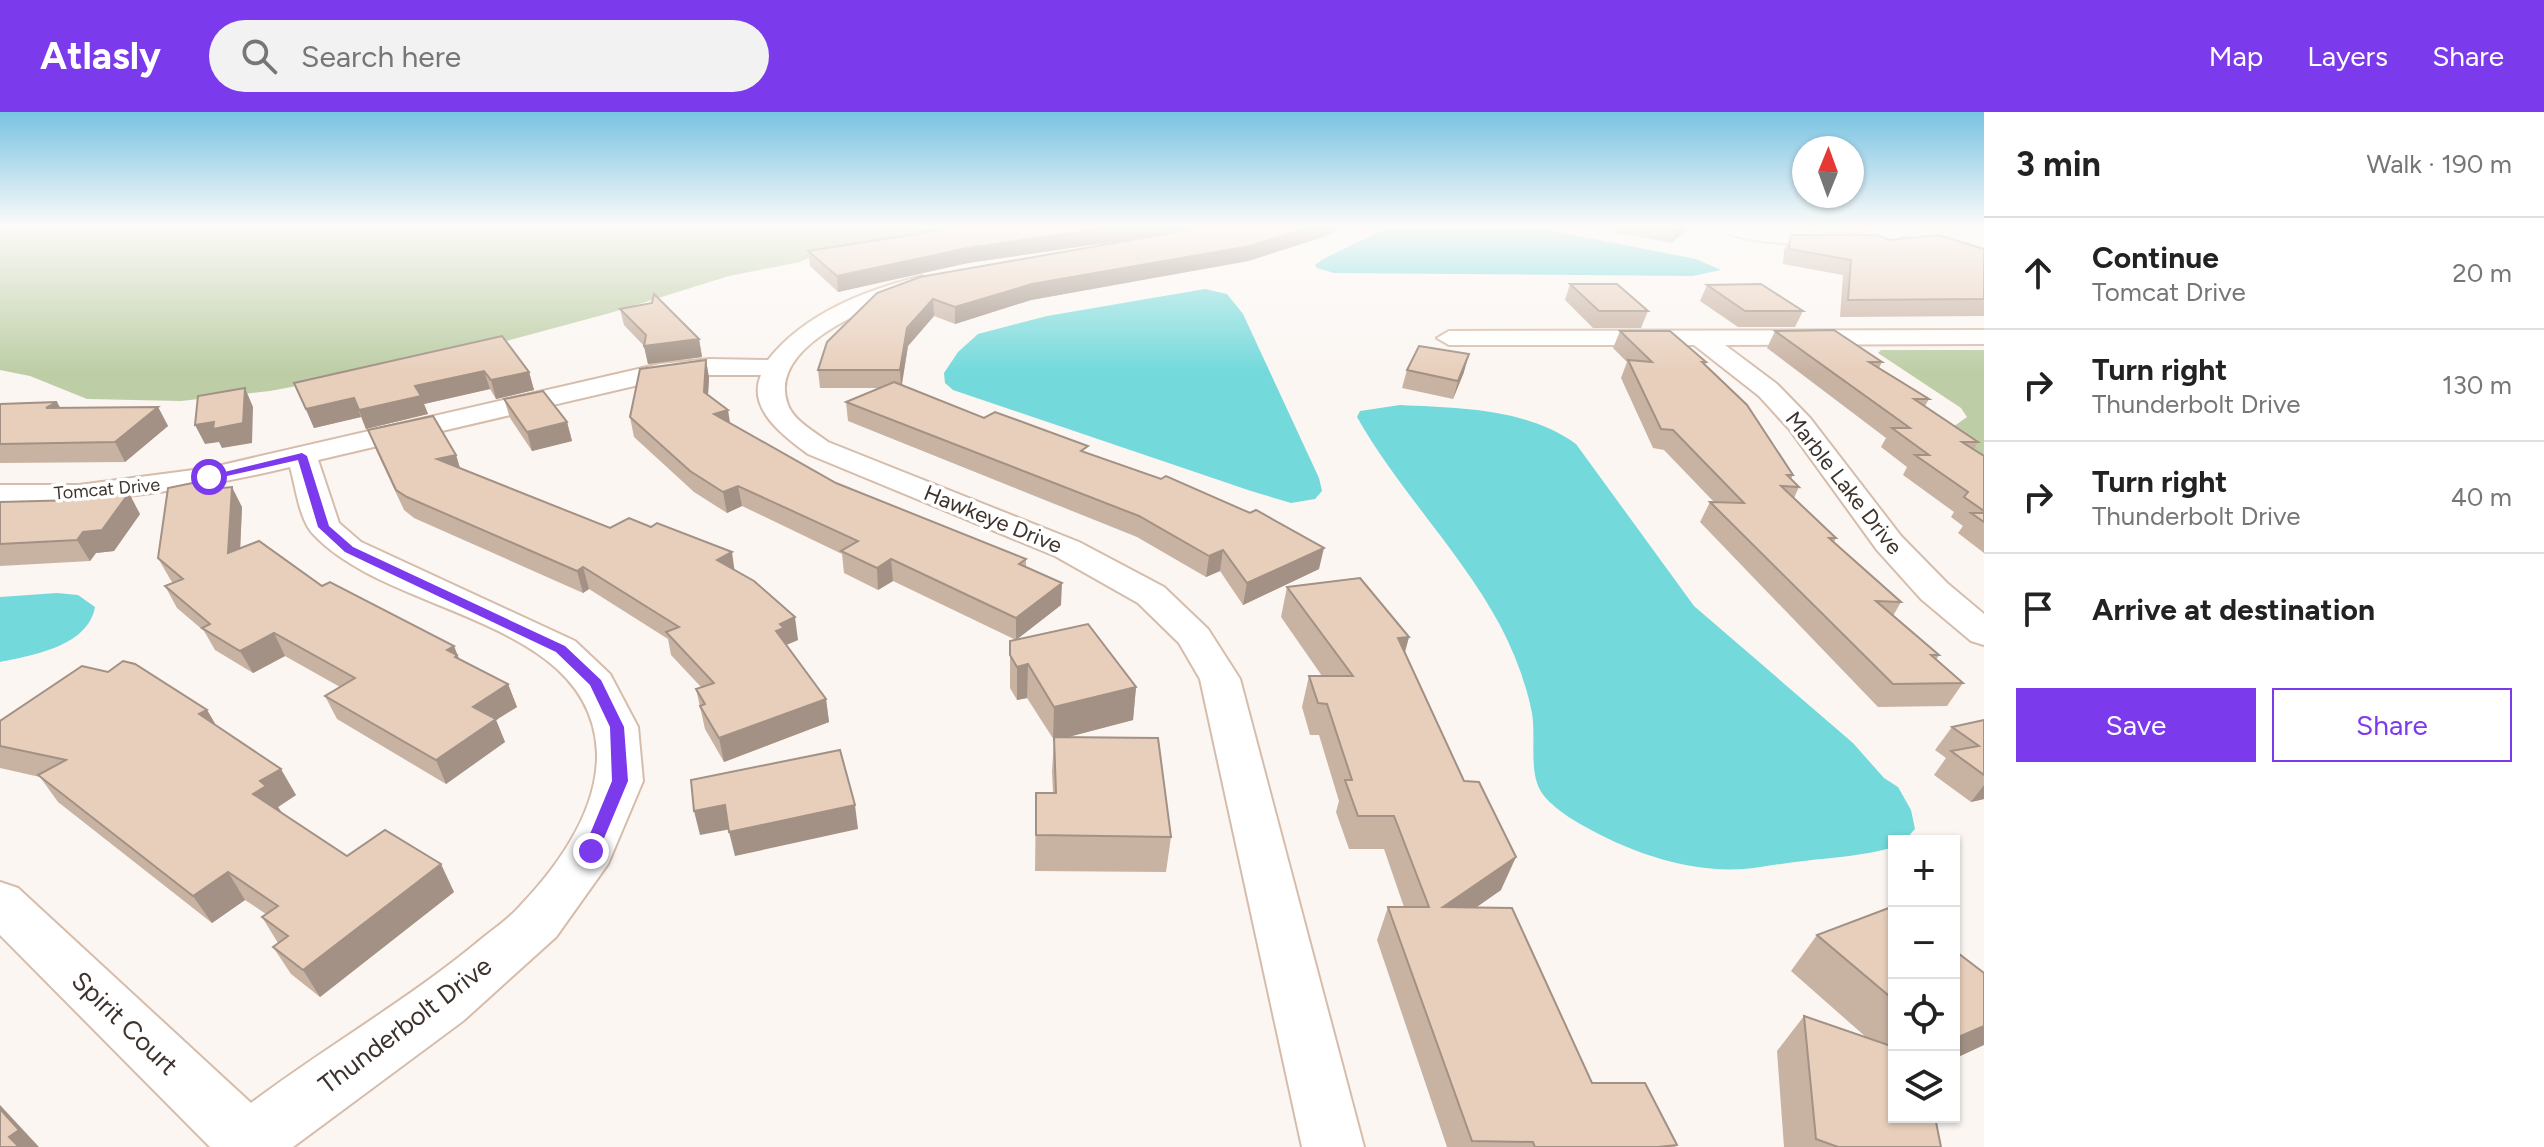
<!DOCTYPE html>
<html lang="en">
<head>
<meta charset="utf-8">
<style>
  :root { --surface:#fff; --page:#f2f2f2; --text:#222; --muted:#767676; --line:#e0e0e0; --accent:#7c3aed }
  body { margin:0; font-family:Figtree,sans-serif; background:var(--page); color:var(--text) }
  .controls { position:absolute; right:24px; bottom:24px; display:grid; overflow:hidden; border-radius:0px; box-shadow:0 2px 6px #0004 }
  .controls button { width:72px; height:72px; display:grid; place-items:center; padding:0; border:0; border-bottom:2px solid var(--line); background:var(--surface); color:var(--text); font:40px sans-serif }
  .compass { position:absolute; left:1792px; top:24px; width:72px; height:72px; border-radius:50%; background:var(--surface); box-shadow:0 2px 6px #0004; rotate:1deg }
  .stop { position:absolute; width:24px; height:24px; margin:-18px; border:6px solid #7c3aed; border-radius:50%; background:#fff }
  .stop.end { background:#7c3aed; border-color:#fff; box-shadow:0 2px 8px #0008 }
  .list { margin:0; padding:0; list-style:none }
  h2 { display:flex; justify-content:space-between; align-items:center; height:104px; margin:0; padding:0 32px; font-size:34px }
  h2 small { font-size:26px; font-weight:400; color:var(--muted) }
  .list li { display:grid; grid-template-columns:52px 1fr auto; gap:24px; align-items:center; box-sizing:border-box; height:112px; padding:0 32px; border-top:2px solid var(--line) }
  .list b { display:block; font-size:30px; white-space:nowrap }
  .list p { margin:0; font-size:26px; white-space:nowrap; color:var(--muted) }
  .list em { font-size:26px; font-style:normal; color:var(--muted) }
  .actions { display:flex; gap:16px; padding:24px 32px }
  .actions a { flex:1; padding:18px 0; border:2px solid var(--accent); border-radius:0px; text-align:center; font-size:28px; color:var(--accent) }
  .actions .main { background:var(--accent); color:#fff }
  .icon { flex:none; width:44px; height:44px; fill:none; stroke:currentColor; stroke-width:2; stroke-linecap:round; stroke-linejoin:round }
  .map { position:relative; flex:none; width:1984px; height:1035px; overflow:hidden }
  header { display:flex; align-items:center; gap:48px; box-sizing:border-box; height:112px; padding:0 40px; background:var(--accent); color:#fff }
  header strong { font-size:38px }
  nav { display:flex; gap:44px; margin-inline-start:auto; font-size:28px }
  .search { width:560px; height:72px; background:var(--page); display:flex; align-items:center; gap:20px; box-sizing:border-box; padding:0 28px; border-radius:44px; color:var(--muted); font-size:30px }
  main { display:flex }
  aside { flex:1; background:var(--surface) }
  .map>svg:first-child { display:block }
  .green { fill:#bdcea6 }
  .water { fill:#73d9db }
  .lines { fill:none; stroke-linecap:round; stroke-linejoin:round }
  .minor-casing { stroke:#d6bdab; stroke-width:4 }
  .minor { fill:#fff; fill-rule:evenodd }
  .wall { fill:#c8b2a2 }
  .shaded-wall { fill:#a29184 }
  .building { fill:#e8cfbc; stroke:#a29184; stroke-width:2 }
  .route { fill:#7c3aed }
  .labels { text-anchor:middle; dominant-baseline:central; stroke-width:7; stroke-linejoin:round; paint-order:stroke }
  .far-street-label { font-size:18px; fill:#3d332c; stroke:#fff }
  .street-label { font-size:22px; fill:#3d332c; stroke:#fff }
  .near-street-label { font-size:26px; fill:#3d332c; stroke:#fff }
</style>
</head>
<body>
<header>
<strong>Atlasly</strong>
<div class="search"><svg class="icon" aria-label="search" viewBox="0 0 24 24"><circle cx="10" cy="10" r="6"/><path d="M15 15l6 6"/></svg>Search here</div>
<nav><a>Map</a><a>Layers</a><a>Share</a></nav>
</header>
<main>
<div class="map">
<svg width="1984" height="1035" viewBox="0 0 1984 1035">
  <rect width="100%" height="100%" fill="#fbf6f2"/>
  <g class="green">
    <path d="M 0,115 L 956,115 L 835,134 L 800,150 L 729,164 L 610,201 L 440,247 L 270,279 L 181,289 L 87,287 L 30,264 L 0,258 Z"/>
    <path d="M 1881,238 L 1984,238 L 1984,345 L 1950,317 L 1967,305 L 1961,296 L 1878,241 Z"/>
  </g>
  <g class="water">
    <path d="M 1389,115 L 1533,115 L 1696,147 L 1721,158 L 1693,164 L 1334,161 L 1317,156 L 1315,153 L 1323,147 Z"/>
    <path d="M 1205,177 L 1227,182 L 1243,202 L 1319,366 L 1322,379 L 1315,387 L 1291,391 L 1251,379 L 953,278 L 945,271 L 944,261 L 958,240 L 978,222 L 1047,204 Z"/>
    <path d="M 1400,293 C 1460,296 1526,296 1576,332 L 1694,494 L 1853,631 L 1884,666 L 1898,675 L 1911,698 L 1915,717 L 1904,729 L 1894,729 L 1894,735 C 1864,744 1835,745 1804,749 C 1784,751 1764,755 1744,757 C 1689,761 1629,740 1582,713 C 1568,705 1548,692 1540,678 C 1529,657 1536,627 1532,601 C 1526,571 1515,542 1501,515 C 1461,440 1399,379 1357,305 L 1360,299 Z"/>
    <path d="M 57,481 L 78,483 L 95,495 C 88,534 34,543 0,550 L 0,485 Z"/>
  </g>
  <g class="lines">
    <defs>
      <g id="minor">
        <path d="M 1715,115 L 1852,122 L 1921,115 C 1899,141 1736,136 1715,115 Z"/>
        <path d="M 922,164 L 933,171 L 930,176 C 886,187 764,231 788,293 C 794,309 815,320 828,330 L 1079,430 L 1164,475 L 1208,517 L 1240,567 L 1364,1035 L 1302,1035 L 1200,567 L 1179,531 L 1138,491 L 1055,444 L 808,342 C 785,325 746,297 761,263 L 710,263 L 660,268 L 318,348 L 339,411 L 361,430 L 575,529 L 610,562 L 638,615 L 643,669 L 608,752 L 556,825 L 463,909 L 293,1035 L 210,1035 L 0,823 L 0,770 L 18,776 L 251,991 C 324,936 403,891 474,833 C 489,820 507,809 520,794 C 559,753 598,698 597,641 C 592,505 390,504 314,423 C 299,408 296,375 290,355 C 194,378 99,391 0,393 L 0,373 L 79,373 L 209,356 L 660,252 L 710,247 L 768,248 C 805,201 866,178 922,164 Z"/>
        <path d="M 1984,218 L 1984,232 L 1725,233 L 1777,272 L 1810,306 L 1901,424 L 1947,471 L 1984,502 L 1984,533 L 1971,529 L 1921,487 L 1877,438 L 1790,318 L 1759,284 L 1694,233 L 1449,233 L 1437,226 L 1449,219 Z"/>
      </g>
    </defs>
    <use href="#minor" class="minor-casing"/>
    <use href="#minor" class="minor"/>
  </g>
  <g class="wall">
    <path d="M 1588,115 L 1690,115 L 1671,131 Z"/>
    <path d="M 1201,116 L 1326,124 L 1248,149 L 1031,188 L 955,212 L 934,204 L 908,234 L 902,273 L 984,306 L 1087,341 L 1319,457 L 1243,493 L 1220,459 L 1206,465 L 1137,425 L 848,309 L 846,290 L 880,276 L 820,276 L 818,258 L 877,181 Z"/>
    <path d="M 1791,123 L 1889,128 L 1984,137 L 1984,204 L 1840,205 L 1843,163 L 1783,152 L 1784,138 Z"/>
    <path d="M 1153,124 L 968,151 L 838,180 L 810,154 L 808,139 Z"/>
    <path d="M 1570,172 L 1648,199 L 1641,216 L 1593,216 L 1565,188 Z"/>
    <path d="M 1707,173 L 1803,199 L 1795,215 L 1738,215 L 1700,189 Z"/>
    <path d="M 620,197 L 699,227 L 702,245 L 648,252 L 644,234 L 624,213 Z"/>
    <path d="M 1620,219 L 1706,250 L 1705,253 L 1793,363 L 1791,367 L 1799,375 L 1794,386 L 1836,426 L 1834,430 L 1901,490 L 1893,504 L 1939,543 L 1936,548 L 1963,571 L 1947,594 L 1878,595 L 1700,410 L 1710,390 L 1714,390 L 1664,338 L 1653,336 L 1621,266 L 1627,250 L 1613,236 Z"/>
    <path d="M 1775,219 L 1882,250 L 1879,256 L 1929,287 L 1925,294 L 1978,330 L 1974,337 L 1984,344 L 1984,441 L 1958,421 L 1963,414 L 1951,405 L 1954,400 L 1903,363 L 1907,355 L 1881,335 L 1886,326 L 1767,236 Z"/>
    <path d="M 502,224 L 529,260 L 534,278 L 496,287 L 490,277 L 424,292 L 428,302 L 366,317 L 361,305 L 314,316 L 294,271 Z"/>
    <path d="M 706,248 L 709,266 L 708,283 L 730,311 L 836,371 L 1026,447 L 1026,455 L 1061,493 L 1016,528 L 893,469 L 878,478 L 844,461 L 842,442 L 742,394 L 727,401 L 694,380 L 634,325 L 630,305 Z"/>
    <path d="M 1407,258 L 1464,260 L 1453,287 L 1402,276 Z"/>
    <path d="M 504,287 L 567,310 L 572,329 L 532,339 L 510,306 Z"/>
    <path d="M 0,292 L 61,296 L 158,295 L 168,314 L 125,350 L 0,351 Z"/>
    <path d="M 368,318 L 456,343 L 460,356 L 610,416 L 735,458 L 798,528 L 786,533 L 826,587 L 829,610 L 724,650 L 705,617 L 696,577 L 701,575 L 671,543 L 668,527 L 589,477 L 583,481 L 414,406 L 404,398 L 376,338 Z"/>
    <path d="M 206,377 L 242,395 L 240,437 L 454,534 L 459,547 L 508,572 L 517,595 L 496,608 L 505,630 L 446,672 L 337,607 L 325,584 L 340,575 L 285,544 L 253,561 L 215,538 L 204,519 L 177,496 L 165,474 L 173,471 L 170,467 L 158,446 Z"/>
    <path d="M 0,390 L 140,402 L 114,439 L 96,441 L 90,449 L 0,454 Z"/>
    <path d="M 1287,475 L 1409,525 L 1405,541 L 1501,778 L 1476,795 L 1592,971 L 1677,1033 L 1675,1035 L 1447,1035 L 1377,828 L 1388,795 L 1404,795 L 1384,737 L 1349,737 L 1336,700 L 1339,689 L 1319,623 L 1310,623 L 1302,595 L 1309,564 L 1322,564 L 1281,505 Z"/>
    <path d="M 1010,529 L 1136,575 L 1133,608 L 1068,625 L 1171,725 L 1166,760 L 1035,759 L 1036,681 L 1053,681 L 1052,659 L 1054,628 L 1027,586 L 1017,588 L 1010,576 Z"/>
    <path d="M 207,598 L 216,613 L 296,683 L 278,695 L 282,701 L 347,744 L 454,780 L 320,885 L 291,862 L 273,835 L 278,831 L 262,805 L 266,802 L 245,788 L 212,811 L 58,690 L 40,665 L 0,656 L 0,609 Z"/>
    <path d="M 1984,608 L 1984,687 L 1971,690 L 1934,663 L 1946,646 L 1935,638 L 1952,615 Z"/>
    <path d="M 1894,794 L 1894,1005 L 1941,1035 L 1784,1035 L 1777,939 L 1804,904 L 1867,926 L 1791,859 L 1817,823 Z"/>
  </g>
  <g class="shaded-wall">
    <path d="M 1114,115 L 1189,115 L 1153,124 L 968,151 L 838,180 L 837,164 L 968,136 Z"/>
    <path d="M 1311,115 L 1344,115 L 1326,124 L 1248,149 L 1031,188 L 955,212 L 955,195 L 1032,172 Z"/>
    <path d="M 1679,115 L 1690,115 L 1671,131 L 1676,117 Z"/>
    <path d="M 933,187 L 934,204 L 908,234 L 901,276 L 900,258 L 907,216 Z"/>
    <path d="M 699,227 L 702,245 L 648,252 L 644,234 Z"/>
    <path d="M 1469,242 L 1464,260 L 1453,287 L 1458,269 Z"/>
    <path d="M 706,248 L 709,266 L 707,298 L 704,280 Z"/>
    <path d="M 484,259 L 490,277 L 424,292 L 428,302 L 366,317 L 359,298 L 415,274 Z"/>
    <path d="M 529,260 L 534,278 L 496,287 L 491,268 Z"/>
    <path d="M 245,276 L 253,295 L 252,331 L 222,336 L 219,330 L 205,332 L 195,313 L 214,310 Z"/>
    <path d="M 354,286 L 361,305 L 314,316 L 306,297 Z"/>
    <path d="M 57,290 L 67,308 L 46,296 Z"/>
    <path d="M 158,295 L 168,314 L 125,350 L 115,330 Z"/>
    <path d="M 728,298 L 731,317 L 714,302 Z"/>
    <path d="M 567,310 L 572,329 L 532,339 L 527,320 Z"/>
    <path d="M 456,343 L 462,363 L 437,347 Z"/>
    <path d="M 738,374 L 742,394 L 727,401 L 723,380 Z"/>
    <path d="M 232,375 L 242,395 L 239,463 L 228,441 Z"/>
    <path d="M 129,381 L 140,402 L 114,439 L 96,441 L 90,449 L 77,428 L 83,420 Z"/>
    <path d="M 1324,436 L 1319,457 L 1243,493 L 1247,471 Z"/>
    <path d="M 1223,438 L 1220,459 L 1206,465 L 1209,444 Z"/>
    <path d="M 732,440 L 735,462 L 717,448 Z"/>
    <path d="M 891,447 L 893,469 L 878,478 L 877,456 Z"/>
    <path d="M 583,455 L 589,477 L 583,481 L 577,459 Z"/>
    <path d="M 1062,471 L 1061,493 L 1016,528 L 1016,506 Z"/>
    <path d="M 795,505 L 798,528 L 786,533 L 776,519 L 780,512 Z"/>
    <path d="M 274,521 L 285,544 L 253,561 L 240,539 Z"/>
    <path d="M 1409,525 L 1400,556 L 1398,526 Z"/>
    <path d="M 454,534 L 466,566 L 447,538 Z"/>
    <path d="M 1028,552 L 1027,586 L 1017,588 L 1017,555 Z"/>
    <path d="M 508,572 L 517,595 L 496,608 L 505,630 L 446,672 L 436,648 L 473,595 Z"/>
    <path d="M 1136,575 L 1133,608 L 1053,629 L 1054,595 Z"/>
    <path d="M 826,587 L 829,610 L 724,650 L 719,626 Z"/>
    <path d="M 207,598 L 222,624 L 199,602 Z"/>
    <path d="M 281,657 L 296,683 L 278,695 L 282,701 L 253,682 L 260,669 Z"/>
    <path d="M 1984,673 L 1984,687 L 1971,690 Z"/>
    <path d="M 725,693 L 731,717 L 700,723 L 694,699 Z"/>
    <path d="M 855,693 L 858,717 L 735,744 L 729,720 Z"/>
    <path d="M 1516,745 L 1501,778 L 1430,828 L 1443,795 Z"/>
    <path d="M 441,752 L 454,780 L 320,885 L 303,858 Z"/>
    <path d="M 228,760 L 245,788 L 212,811 L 193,784 Z"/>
    <path d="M 1984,914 L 1984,933 L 1954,947 L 1954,927 Z"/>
    <path d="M 0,993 L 39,1035 L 19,1035 L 9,1025 L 0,997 Z"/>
  </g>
  <g class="building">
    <path d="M 960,115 L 1114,115 L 968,136 L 837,164 L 808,139 Z"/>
    <path d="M 1205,115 L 1311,115 L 1250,134 L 1032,172 L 955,195 L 933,187 L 907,216 L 900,258 L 818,258 L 827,230 L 877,181 L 920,165 Z"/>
    <path d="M 1791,123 L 1878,123 L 1889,128 L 1939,123 L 1984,137 L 1984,187 L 1848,188 L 1851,148 L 1789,137 Z"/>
    <path d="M 1570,172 L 1617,172 L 1648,199 L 1599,199 Z"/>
    <path d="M 1761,172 L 1803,199 L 1745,199 L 1707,173 Z"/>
    <path d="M 654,182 L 699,227 L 644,234 L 646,223 L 620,197 L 652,191 Z"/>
    <path d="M 1834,218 L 1882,250 L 1869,250 L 1929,287 L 1914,287 L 1978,330 L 1962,330 L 1984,344 L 1984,399 L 1964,385 L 1968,380 L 1915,343 L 1929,343 L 1892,316 L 1910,316 L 1775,219 Z"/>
    <path d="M 1620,219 L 1670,219 L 1706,250 L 1702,250 L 1747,293 L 1793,363 L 1787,363 L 1799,375 L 1781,374 L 1836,426 L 1829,426 L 1901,490 L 1876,489 L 1939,543 L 1931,543 L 1963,571 L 1893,572 L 1710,390 L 1744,391 L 1673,318 L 1661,317 L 1628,248 L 1652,250 Z"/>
    <path d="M 502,224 L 529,260 L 491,268 L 484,259 L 415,274 L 421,284 L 359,298 L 354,286 L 306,297 L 294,271 Z"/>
    <path d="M 1419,234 L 1469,242 L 1458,269 L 1407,258 Z"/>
    <path d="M 706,248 L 704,280 L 728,298 L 714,302 L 836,371 L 1026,447 L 1019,452 L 1062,471 L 1016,506 L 891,447 L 877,456 L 841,439 L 858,429 L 738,374 L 723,380 L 690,359 L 630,305 L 640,257 Z"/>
    <path d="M 894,270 L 984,306 L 995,300 L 1088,334 L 1081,339 L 1161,367 L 1166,364 L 1250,401 L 1256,398 L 1324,436 L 1247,471 L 1223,438 L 1209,444 L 1139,404 L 846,290 Z"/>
    <path d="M 245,276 L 243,311 L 213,317 L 214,310 L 195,313 L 198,284 Z"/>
    <path d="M 543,279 L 567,310 L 527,320 L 504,287 Z"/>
    <path d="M 57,290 L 46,296 L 158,295 L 115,330 L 0,332 L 0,292 Z"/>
    <path d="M 433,304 L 456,343 L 437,347 L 610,416 L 629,406 L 651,415 L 657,411 L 732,440 L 717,448 L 754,469 L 795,505 L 780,512 L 784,516 L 776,519 L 826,587 L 719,626 L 700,594 L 705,592 L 696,577 L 714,571 L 666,520 L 679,515 L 583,455 L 577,459 L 407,385 L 396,378 L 368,318 Z"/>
    <path d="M 202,369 L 201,378 L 232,375 L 228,441 L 259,429 L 322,474 L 330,470 L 454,534 L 447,538 L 457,543 L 455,545 L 508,572 L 473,595 L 496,607 L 436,648 L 325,584 L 355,566 L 274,521 L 240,539 L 202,516 L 210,512 L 165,474 L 183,467 L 158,446 L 168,376 Z"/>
    <path d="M 129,381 L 102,418 L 83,420 L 77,428 L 0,432 L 0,390 L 78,388 Z"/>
    <path d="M 1971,401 L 1984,401 L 1984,410 Z"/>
    <path d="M 1360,466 L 1409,525 L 1398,526 L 1464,669 L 1479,670 L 1516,745 L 1443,795 L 1512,796 L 1592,971 L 1645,971 L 1677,1033 L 1658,1035 L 1535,1035 L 1533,1030 L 1472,1029 L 1388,795 L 1429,795 L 1394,704 L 1358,704 L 1345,668 L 1352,668 L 1327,592 L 1318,591 L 1309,564 L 1353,564 L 1287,475 Z"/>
    <path d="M 1088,512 L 1136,575 L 1054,595 L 1028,552 L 1017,555 L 1010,543 L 1010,529 Z"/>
    <path d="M 123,549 L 135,552 L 207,598 L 199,602 L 281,657 L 260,669 L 266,674 L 253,682 L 347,744 L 385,718 L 441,752 L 303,858 L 273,835 L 288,824 L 262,805 L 278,794 L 228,760 L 193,784 L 38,663 L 66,648 L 0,634 L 0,609 L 82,554 L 108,560 Z"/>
    <path d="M 1984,608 L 1984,663 L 1951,639 L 1979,634 L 1952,615 Z"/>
    <path d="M 1054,625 L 1158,626 L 1171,725 L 1036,723 L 1036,681 L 1056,681 Z"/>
    <path d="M 840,638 L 855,693 L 729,720 L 725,693 L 694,699 L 691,668 Z"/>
    <path d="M 1894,794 L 1894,888 L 1817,823 Z"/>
    <path d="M 1954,838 L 1984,861 L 1984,914 L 1954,927 Z"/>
    <path d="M 1804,904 L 1894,935 L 1894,1005 L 1935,1005 L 1941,1035 L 1838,1035 L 1816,1027 Z"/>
    <path d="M 0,997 L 19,1018 L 9,1025 L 19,1035 L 0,1035 Z"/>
  </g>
  <linearGradient id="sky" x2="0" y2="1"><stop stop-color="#79c3e3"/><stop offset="0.44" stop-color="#fdfbf9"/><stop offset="1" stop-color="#fdfbf9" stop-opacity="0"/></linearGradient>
  <rect width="1984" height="260" fill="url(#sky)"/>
  <path class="route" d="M 302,341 L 307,344 L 329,414 L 353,435 L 565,534 L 601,568 L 624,615 L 628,669 L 597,743 L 585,743 L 583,739 L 612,669 L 610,615 L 590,573 L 556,540 L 345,440 L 318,415 L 298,348 L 209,368 L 204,365 Z"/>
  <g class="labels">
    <g class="far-street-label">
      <text transform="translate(107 377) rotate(-5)">Tomcat Drive</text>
    </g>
    <g class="street-label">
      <text transform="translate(1844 371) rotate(52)">Marble Lake Drive</text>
      <text transform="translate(993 407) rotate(22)">Hawkeye Drive</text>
    </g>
    <g class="near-street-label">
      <text transform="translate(125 911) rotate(44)">Spirit Court</text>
      <text transform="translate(405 913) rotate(-37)">Thunderbolt Drive</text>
    </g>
  </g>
</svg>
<div class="controls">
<button>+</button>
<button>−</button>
<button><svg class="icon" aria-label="locate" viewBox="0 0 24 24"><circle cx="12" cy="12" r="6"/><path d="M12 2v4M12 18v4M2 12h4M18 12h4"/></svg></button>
<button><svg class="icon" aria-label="layers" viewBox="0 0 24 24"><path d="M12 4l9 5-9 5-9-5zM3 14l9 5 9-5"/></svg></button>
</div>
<svg class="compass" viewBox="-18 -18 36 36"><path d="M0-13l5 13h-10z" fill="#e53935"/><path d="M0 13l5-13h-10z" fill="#767676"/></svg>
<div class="stop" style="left:209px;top:365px"></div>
<div class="stop end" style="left:591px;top:739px"></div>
</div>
<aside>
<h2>3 min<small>Walk · 190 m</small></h2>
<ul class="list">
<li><svg class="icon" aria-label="ahead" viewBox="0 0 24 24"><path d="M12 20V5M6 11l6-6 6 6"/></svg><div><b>Continue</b><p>Tomcat Drive</p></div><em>20 m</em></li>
<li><svg class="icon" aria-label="right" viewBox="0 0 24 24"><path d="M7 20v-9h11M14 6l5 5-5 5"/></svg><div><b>Turn right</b><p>Thunderbolt Drive</p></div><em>130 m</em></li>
<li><svg class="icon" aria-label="right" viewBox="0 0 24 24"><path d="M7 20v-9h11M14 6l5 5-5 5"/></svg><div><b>Turn right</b><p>Thunderbolt Drive</p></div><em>40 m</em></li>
<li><svg class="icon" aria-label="arrive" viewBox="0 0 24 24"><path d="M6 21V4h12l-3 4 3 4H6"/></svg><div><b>Arrive at destination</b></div></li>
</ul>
<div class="actions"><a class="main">Save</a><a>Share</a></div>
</aside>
</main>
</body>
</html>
